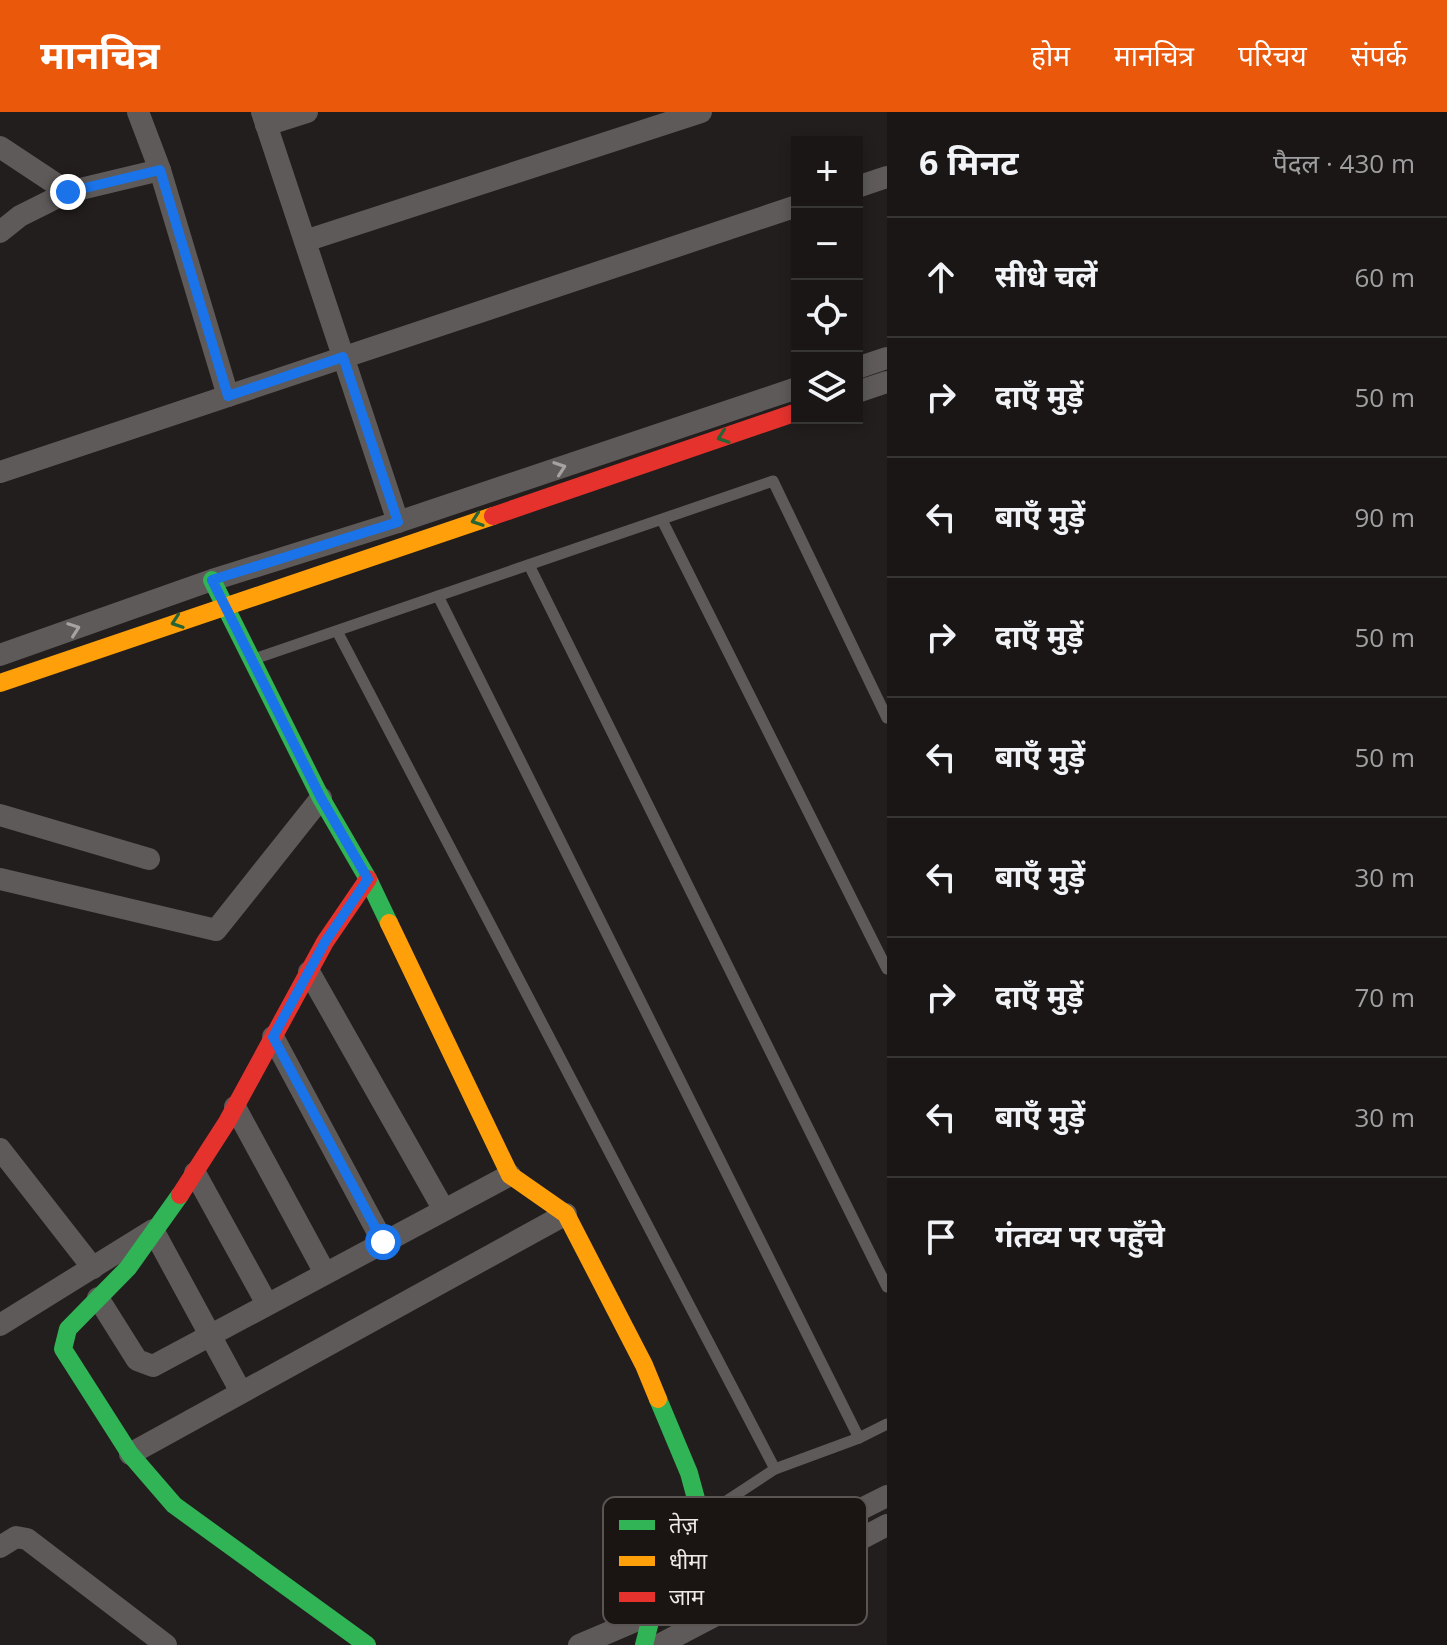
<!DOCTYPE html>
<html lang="hi">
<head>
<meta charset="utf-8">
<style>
  :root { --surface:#1a1616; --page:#231f1f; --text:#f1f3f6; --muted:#9f9fa1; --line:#383535; --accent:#ea580c }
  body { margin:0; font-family:"Open Sans","Noto Sans Devanagari",sans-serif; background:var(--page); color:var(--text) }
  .controls { position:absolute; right:24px; top:24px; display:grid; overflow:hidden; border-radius:0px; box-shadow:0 4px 12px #0003 }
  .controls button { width:72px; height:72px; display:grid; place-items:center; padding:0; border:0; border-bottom:2px solid var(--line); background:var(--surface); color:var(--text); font:40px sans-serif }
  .stop { position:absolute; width:24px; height:24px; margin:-18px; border:6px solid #1a73e8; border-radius:50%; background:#fff }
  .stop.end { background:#1a73e8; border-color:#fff; box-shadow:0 2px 8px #0008 }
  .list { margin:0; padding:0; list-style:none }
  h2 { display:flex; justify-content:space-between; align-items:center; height:104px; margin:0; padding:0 32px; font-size:34px }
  h2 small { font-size:26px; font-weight:400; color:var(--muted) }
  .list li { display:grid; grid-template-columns:52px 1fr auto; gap:24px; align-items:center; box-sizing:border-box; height:120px; padding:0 32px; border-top:2px solid var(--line) }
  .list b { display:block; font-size:30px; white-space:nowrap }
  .list em { font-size:26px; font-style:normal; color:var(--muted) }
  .icon { flex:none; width:44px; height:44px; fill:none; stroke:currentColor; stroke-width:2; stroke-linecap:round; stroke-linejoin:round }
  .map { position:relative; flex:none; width:887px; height:1533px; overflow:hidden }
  header { display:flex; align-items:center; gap:48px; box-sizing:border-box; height:112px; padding:0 40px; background:var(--accent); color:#fff }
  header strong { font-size:38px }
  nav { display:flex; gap:44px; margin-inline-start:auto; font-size:28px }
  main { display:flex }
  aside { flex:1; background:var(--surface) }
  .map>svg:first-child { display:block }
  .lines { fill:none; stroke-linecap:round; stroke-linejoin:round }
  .lane { stroke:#5d5a59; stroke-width:11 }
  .street { stroke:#5d5a59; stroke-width:22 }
  .fast { stroke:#30b455; stroke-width:18 }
  .slow { stroke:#ff9f0a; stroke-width:18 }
  .jam { stroke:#e5322d; stroke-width:18 }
  .oneway { stroke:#256434 }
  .oneway2 { stroke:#a6a2a1 }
  .route { stroke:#1a73e8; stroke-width:10 }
  .key { fill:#1a1412; stroke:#5a5452; stroke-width:2 }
  .key-label { font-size:22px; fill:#efeae9 }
</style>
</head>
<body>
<header>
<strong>मानचित्र</strong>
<nav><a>होम</a><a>मानचित्र</a><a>परिचय</a><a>संपर्क</a></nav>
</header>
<main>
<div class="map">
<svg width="887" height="1533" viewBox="0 0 887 1533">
  <rect width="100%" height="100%" fill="#221e1d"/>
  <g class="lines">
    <g class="lane">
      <path d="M 662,408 L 887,857"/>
      <path d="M 529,453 L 887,1175"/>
      <path d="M 438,484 L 859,1326"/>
      <path d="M 337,519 L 775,1357"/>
      <path d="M 254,547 L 773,369 L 887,606"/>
      <path d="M 705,1403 L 775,1357 L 859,1326 L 887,1312"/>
    </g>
    <g class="street">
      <path d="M 138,0 L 160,58 L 228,284"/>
      <path d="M 262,0 L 398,410"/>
      <path d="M 266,13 L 307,0"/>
      <path d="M 0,35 L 68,80 L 160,58"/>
      <path d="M 857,75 L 887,65"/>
      <path d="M 0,120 L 20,104 L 68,80"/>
      <path d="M 305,129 L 701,0"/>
      <path d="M 857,256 L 887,246"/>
      <path d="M 857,280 L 887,270"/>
      <path d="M 0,360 L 797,94"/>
      <path d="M 0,543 L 212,468 L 398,410 L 797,276"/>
      <path d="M 0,703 L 149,747"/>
      <path d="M 0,767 L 216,818 L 321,686"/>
      <path d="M 309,860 L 444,1098"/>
      <path d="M 273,925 L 383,1130"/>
      <path d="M 235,995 L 325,1161"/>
      <path d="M 0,1037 L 93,1156"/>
      <path d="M 195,1061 L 267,1192"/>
      <path d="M 98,1186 L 137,1248 L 153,1254 L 510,1063"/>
      <path d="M 0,1213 L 153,1118 L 241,1280"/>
      <path d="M 130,1342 L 566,1102"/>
      <path d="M 0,1435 L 16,1425 L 27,1427 L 166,1533"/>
      <path d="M 579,1533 L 652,1502 L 887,1384"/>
      <path d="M 659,1533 L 887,1413"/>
    </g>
    <g class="fast">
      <path d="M 212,468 L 321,686 L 368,767 L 389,811"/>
      <path d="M 180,1083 L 128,1156 L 68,1217 L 63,1237 L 130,1342 L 174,1393 L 367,1533"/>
      <path d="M 644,1533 L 652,1502 L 701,1445 L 701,1405 L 689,1361 L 658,1287"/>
    </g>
    <g class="slow">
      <path d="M 0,571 L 493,404"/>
      <path d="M 389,811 L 510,1063 L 566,1102 L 644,1253 L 658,1287"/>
    </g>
    <g class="jam">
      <path d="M 493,404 L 797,300"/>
      <path d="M 180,1083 L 227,1010 L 325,830 L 368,767"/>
    </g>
  </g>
  <defs><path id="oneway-chevron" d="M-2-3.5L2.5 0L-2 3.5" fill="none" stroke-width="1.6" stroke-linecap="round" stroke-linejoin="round" transform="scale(2)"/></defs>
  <g class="oneway">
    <use href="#oneway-chevron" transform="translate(723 325) rotate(161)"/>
    <use href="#oneway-chevron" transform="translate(477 408) rotate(161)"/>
    <use href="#oneway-chevron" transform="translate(177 510) rotate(161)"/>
  </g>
  <g class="oneway2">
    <use href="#oneway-chevron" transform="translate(560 356) rotate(-19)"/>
    <use href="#oneway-chevron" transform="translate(74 517) rotate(-20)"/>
  </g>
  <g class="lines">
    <path class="route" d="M 68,80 L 160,58 L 228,284 L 343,245 L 398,410 L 212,468 L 321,686 L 368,767 L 325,830 L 273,925 L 383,1130"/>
  </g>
  <rect x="603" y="1385" width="264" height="128" rx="12" class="key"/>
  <rect x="619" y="1408" width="36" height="10" fill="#30b455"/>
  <rect x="619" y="1444" width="36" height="10" fill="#ff9f0a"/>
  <rect x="619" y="1480" width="36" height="10" fill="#e5322d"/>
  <g class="key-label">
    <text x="669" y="1421">तेज़</text>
    <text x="669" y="1457">धीमा</text>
    <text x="669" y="1493">जाम</text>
  </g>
</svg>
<div class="controls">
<button>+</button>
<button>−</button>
<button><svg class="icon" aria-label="locate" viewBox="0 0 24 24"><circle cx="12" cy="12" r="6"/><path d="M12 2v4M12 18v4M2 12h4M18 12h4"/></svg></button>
<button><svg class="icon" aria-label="layers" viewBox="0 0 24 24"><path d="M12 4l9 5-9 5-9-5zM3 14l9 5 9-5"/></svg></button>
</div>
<div class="stop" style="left:383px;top:1130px"></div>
<div class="stop end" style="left:68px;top:80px"></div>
</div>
<aside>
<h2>6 मिनट<small>पैदल · 430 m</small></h2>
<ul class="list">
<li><svg class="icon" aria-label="ahead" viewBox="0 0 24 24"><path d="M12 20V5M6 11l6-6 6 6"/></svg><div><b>सीधे चलें</b></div><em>60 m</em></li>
<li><svg class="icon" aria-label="right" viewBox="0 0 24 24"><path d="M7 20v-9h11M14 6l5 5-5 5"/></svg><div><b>दाएँ मुड़ें</b></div><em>50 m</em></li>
<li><svg class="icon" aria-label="left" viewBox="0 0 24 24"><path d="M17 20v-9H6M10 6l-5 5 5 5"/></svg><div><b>बाएँ मुड़ें</b></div><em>90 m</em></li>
<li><svg class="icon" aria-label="right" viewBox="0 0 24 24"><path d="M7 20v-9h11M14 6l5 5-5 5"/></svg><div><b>दाएँ मुड़ें</b></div><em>50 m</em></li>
<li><svg class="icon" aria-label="left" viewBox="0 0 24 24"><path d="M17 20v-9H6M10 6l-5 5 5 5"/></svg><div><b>बाएँ मुड़ें</b></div><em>50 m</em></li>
<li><svg class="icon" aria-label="left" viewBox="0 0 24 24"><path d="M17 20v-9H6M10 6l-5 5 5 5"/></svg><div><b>बाएँ मुड़ें</b></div><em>30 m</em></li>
<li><svg class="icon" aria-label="right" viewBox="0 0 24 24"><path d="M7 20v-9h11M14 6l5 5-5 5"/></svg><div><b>दाएँ मुड़ें</b></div><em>70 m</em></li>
<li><svg class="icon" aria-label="left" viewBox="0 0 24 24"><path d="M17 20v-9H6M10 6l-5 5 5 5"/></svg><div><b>बाएँ मुड़ें</b></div><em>30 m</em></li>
<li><svg class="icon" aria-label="arrive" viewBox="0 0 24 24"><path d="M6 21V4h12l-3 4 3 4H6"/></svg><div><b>गंतव्य पर पहुँचे</b></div></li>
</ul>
</aside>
</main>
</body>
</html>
